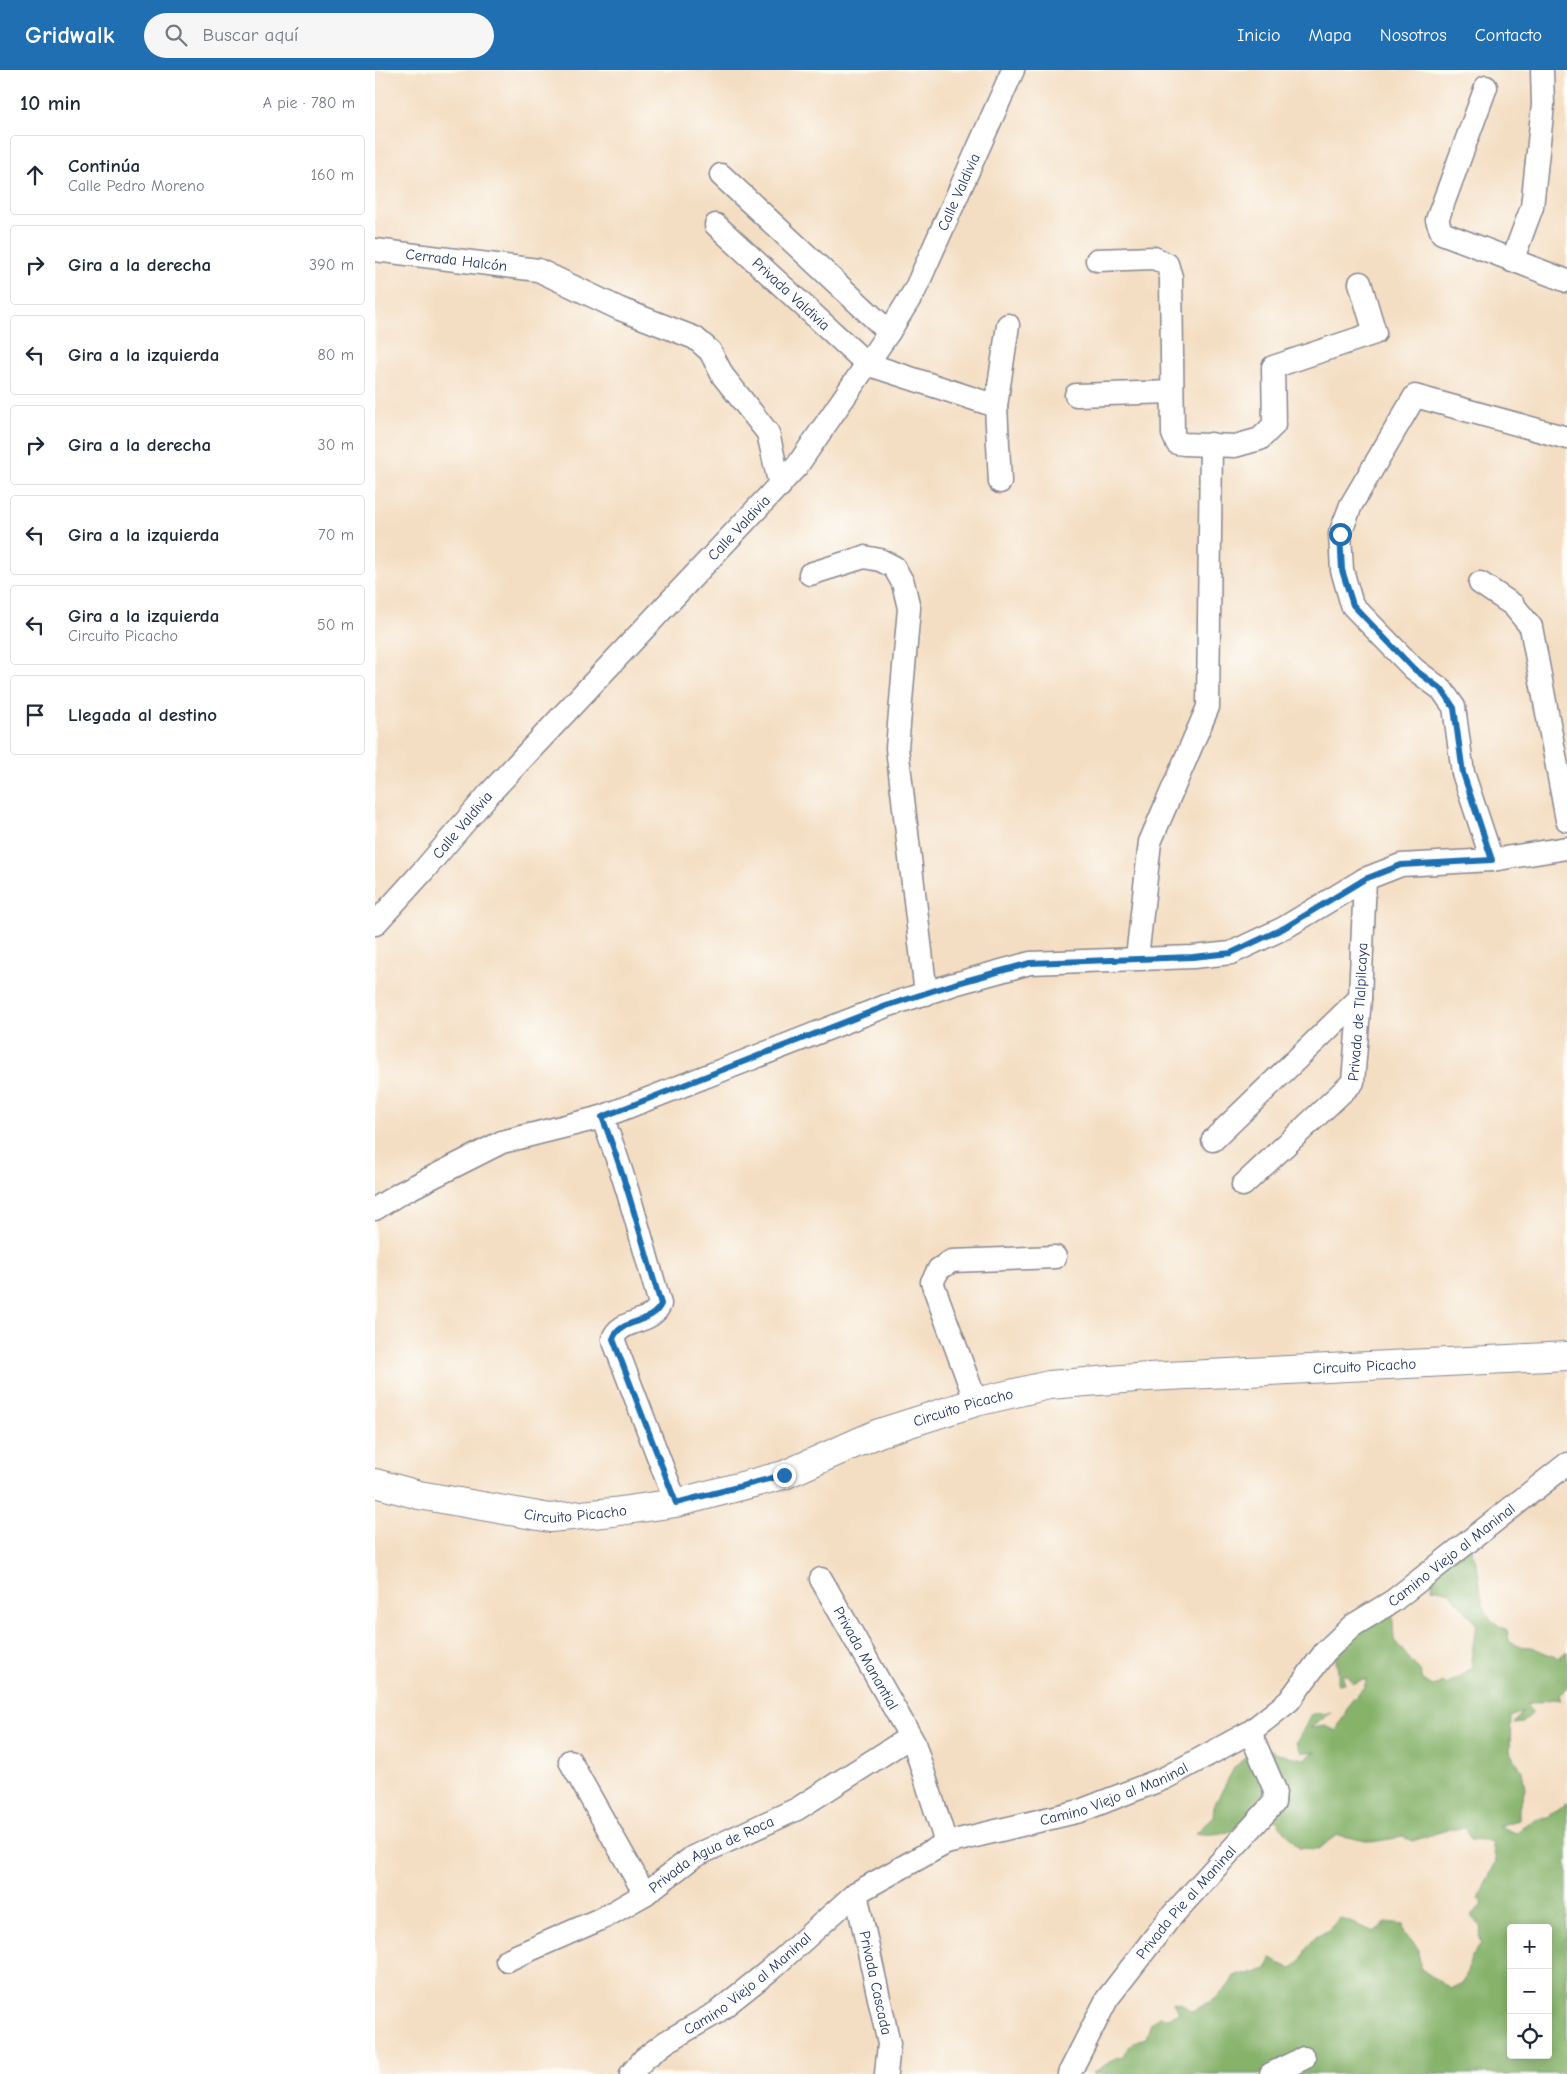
<!DOCTYPE html>
<html lang="es">
<head>
<meta charset="utf-8">
<style>
  :root { --surface:#fff; --page:#f6f6f7; --text:#1f2937; --muted:#747a83; --line:#e0e1e3; --accent:#1f6fb2 }
  body { margin:0; font-family:"Comic Neue",sans-serif; background:var(--page); color:var(--text) }
  .controls { position:absolute; right:15px; bottom:15px; display:grid; overflow:hidden; border-radius:5px; box-shadow:0 2px 8px #0003 }
  .controls button { width:45px; height:45px; display:grid; place-items:center; padding:0; border:0; border-bottom:1px solid var(--line); background:var(--surface); color:var(--text); font:25px sans-serif }
  .stop { position:absolute; width:15px; height:15px; margin:-11px; border:4px solid #1f6fb2; border-radius:50%; background:#fff }
  .stop.end { background:#1f6fb2; border-color:#fff; box-shadow:0 1px 5px #0008 }
  .list { margin:0; padding:0; list-style:none }
  h2 { display:flex; justify-content:space-between; align-items:center; height:65px; margin:0; padding:0 20px; font-size:21px }
  h2 small { font-size:16px; font-weight:400; color:var(--muted) }
  .list li { display:grid; grid-template-columns:32px 1fr auto; gap:15px; align-items:center; box-sizing:border-box; height:80px; margin:0 10px 10px; padding:0 10px; border:1px solid var(--line); border-radius:5px }
  .list b { display:block; font-size:19px; white-space:nowrap }
  .list p { margin:0; font-size:16px; white-space:nowrap; color:var(--muted) }
  .list em { font-size:16px; font-style:normal; color:var(--muted) }
  .icon { flex:none; width:28px; height:28px; fill:none; stroke:currentColor; stroke-width:2; stroke-linecap:round; stroke-linejoin:round }
  .map { position:relative; flex:none; width:1192px; height:2004px; overflow:hidden }
  header { display:flex; align-items:center; gap:30px; box-sizing:border-box; height:70px; padding:0 25px; background:var(--accent); color:#fff }
  header strong { font-size:24px }
  nav { display:flex; gap:28px; margin-inline-start:auto; font-size:18px }
  .search { width:350px; height:45px; background:var(--page); display:flex; align-items:center; gap:12px; box-sizing:border-box; padding:0 18px; border-radius:28px; color:var(--muted); font-size:19px }
  main { display:flex }
  aside { flex:1; background:var(--surface) }
  .map>svg:first-child { display:block }
  .forest { fill:#86b26a; stroke:#507064; fill-rule:evenodd }
  .lines { fill:none; stroke-linecap:round; stroke-linejoin:round }
  .minor-casing { stroke:#888690; stroke-width:25 }
  .major-casing { stroke:#888690; stroke-width:30 }
  .minor { stroke:#fff; stroke-width:22 }
  .major { stroke:#fff; stroke-width:28 }
  .route { stroke:#1f6fb2; stroke-width:6 }
  .labels { text-anchor:middle; dominant-baseline:central; stroke-width:4.5; stroke-linejoin:round; paint-order:stroke }
  .street-label { font-size:15px; fill:#1b2f5e; stroke:#fdfcf7 }
</style>
</head>
<body>
<header>
<strong>Gridwalk</strong>
<div class="search"><svg class="icon" aria-label="search" viewBox="0 0 24 24"><circle cx="10" cy="10" r="6"/><path d="M15 15l6 6"/></svg>Buscar aquí</div>
<nav><a>Inicio</a><a>Mapa</a><a>Nosotros</a><a>Contacto</a></nav>
</header>
<main>
<aside>
<h2>10 min<small>A pie · 780 m</small></h2>
<ul class="list">
<li><svg class="icon" aria-label="ahead" viewBox="0 0 24 24"><path d="M12 20V5M6 11l6-6 6 6"/></svg><div><b>Continúa</b><p>Calle Pedro Moreno</p></div><em>160 m</em></li>
<li><svg class="icon" aria-label="right" viewBox="0 0 24 24"><path d="M7 20v-9h11M14 6l5 5-5 5"/></svg><div><b>Gira a la derecha</b></div><em>390 m</em></li>
<li><svg class="icon" aria-label="left" viewBox="0 0 24 24"><path d="M17 20v-9H6M10 6l-5 5 5 5"/></svg><div><b>Gira a la izquierda</b></div><em>80 m</em></li>
<li><svg class="icon" aria-label="right" viewBox="0 0 24 24"><path d="M7 20v-9h11M14 6l5 5-5 5"/></svg><div><b>Gira a la derecha</b></div><em>30 m</em></li>
<li><svg class="icon" aria-label="left" viewBox="0 0 24 24"><path d="M17 20v-9H6M10 6l-5 5 5 5"/></svg><div><b>Gira a la izquierda</b></div><em>70 m</em></li>
<li><svg class="icon" aria-label="left" viewBox="0 0 24 24"><path d="M17 20v-9H6M10 6l-5 5 5 5"/></svg><div><b>Gira a la izquierda</b><p>Circuito Picacho</p></div><em>50 m</em></li>
<li><svg class="icon" aria-label="arrive" viewBox="0 0 24 24"><path d="M6 21V4h12l-3 4 3 4H6"/></svg><div><b>Llegada al destino</b></div></li>
</ul>
</aside>
<div class="map">
<svg width="1192" height="2004" viewBox="0 0 1192 2004">
  <rect width="100%" height="100%" fill="#fdfcf7"/>
  <filter id="ink" filterUnits="userSpaceOnUse"><feTurbulence type="fractalNoise" baseFrequency=".02" numOctaves="2"/><feDisplacementMap in="SourceGraphic" scale="10" xChannelSelector="R" yChannelSelector="G"/><feConvolveMatrix kernelMatrix="1 2 1 2 8 2 1 2 1" color-interpolation-filters="sRGB"/></filter>
  <filter id="wash" filterUnits="userSpaceOnUse"><feTurbulence type="fractalNoise" baseFrequency=".0096" numOctaves="4" result="noise"/><feDisplacementMap in="SourceGraphic" scale="20" xChannelSelector="R" yChannelSelector="G"/><feGaussianBlur stdDeviation="1.12" result="paint"/><feColorMatrix in="noise" values="0 0 0 0 0 0 0 0 0 0 0 0 0 0 0 0 0 1.4 0 .05"/><feComposite in="paint" operator="in"/></filter>
  <g filter="url(#wash)">
    <rect width="100%" height="100%" fill="#f4dec3"/>
    <path class="forest" d="M 1092,1471 C 1096,1480 1102,1491 1103,1501 C 1107,1527 1104,1548 1132,1560 L 1134,1570 L 1143,1576 L 1156,1577 L 1183,1588 L 1192,1581 L 1192,1618 L 1184,1625 L 1186,1630 L 1177,1629 L 1151,1635 L 1158,1643 L 1147,1653 L 1139,1654 L 1148,1641 L 1136,1647 L 1135,1681 L 1147,1701 L 1150,1718 L 1144,1738 L 1144,1750 L 1123,1756 L 1141,1763 L 1147,1757 L 1163,1748 L 1173,1747 L 1192,1732 L 1192,2004 L 717,2004 L 742,1987 L 748,1986 C 752,1977 761,1970 771,1968 L 776,1953 L 784,1947 L 794,1948 L 804,1942 L 797,1932 L 806,1933 L 817,1941 C 834,1933 851,1924 859,1906 L 864,1904 L 873,1905 L 892,1899 L 896,1889 L 916,1899 L 926,1890 L 932,1877 L 941,1867 L 952,1861 L 965,1848 L 999,1862 L 1011,1853 L 1028,1855 L 1030,1863 L 1044,1880 L 1045,1898 L 1075,1919 L 1089,1912 L 1096,1888 L 1106,1873 L 1104,1868 L 1106,1857 L 1096,1845 L 1107,1835 L 1104,1828 L 1121,1791 L 1117,1773 L 1111,1770 L 1095,1770 L 1091,1758 L 1075,1759 L 1037,1771 L 1028,1767 L 996,1772 L 963,1765 L 943,1779 L 924,1778 L 898,1747 C 875,1756 845,1768 821,1763 L 838,1747 L 839,1736 L 859,1698 L 872,1686 L 884,1682 L 891,1677 L 903,1684 L 929,1689 L 940,1682 L 927,1682 L 921,1673 L 937,1644 L 956,1643 L 935,1658 L 951,1656 L 961,1661 L 975,1633 L 989,1617 L 992,1609 L 978,1613 L 973,1606 L 967,1604 L 970,1613 L 963,1614 L 963,1602 L 959,1579 L 1016,1520 L 1019,1570 L 1046,1603 L 1048,1610 L 1058,1616 L 1068,1612 L 1072,1615 L 1098,1597 L 1096,1590 L 1101,1554 L 1075,1522 L 1057,1518 L 1060,1494 ZM 1136,1858 L 1173,1858 L 1173,1985 L 1136,1985 Z"/>
  </g>
  <g filter="url(#ink)">
    <g class="lines">
      <defs>
        <g id="minor">
          <path d="M 1111,17 L 1062,150 L 1067,163 L 1192,211"/>
          <path d="M 346,105 L 514,262"/>
          <path id="s1" d="M 341,155 L 492,294 L 621,336"/>
          <path id="s2" d="M 0,180 L 163,200 L 245,239 L 320,268 L 335,281 L 348,306 L 393,363 L 405,416"/>
          <path d="M 722,190 L 779,188 L 792,194 L 796,207 L 798,364 L 802,373 L 809,374 L 860,376 L 885,369 L 899,355 L 898,297 L 1000,263 L 985,213"/>
          <path d="M 1137,191 L 1157,137 L 1168,35 L 1167,0"/>
          <path d="M 701,325 L 797,322"/>
          <path d="M 625,412 L 621,336 L 633,255"/>
          <path d="M 435,504 L 489,487 L 505,490 L 519,497 L 528,513 L 534,538 L 522,678 L 551,924"/>
          <path d="M 1105,513 L 1138,535 L 1156,557 L 1192,750"/>
          <path d="M 1117,790 L 1088,703 L 1079,637 L 1067,620 L 1039,599 L 977,535 L 967,500 L 965,464 L 976,435 L 1040,326 L 1192,368"/>
          <path id="s3" d="M 0,854 L 49,800 L 113,725 L 422,396 L 514,262 L 540,220 L 638,0"/>
          <path d="M 762,888 L 775,772 L 833,637 L 836,374"/>
          <path d="M 227,1047 C 251,1108 267,1172 285,1234 C 277,1255 245,1248 238,1269 L 301,1433"/>
          <path d="M 838,1070 L 985,928"/>
          <path id="s4" d="M 868,1115 L 978,1012 L 985,928 L 990,809"/>
          <path d="M 0,1139 L 24,1124 L 127,1072 L 227,1047 L 511,936 L 579,914 L 655,893 L 818,887 L 856,883 L 909,858 L 990,809 L 1026,795 L 1117,790 L 1192,778"/>
          <path d="M 601,1332 L 557,1212 L 564,1199 L 577,1191 L 680,1187"/>
          <path id="s5" d="M 446,1509 L 539,1673 L 571,1773"/>
          <path d="M 195,1691 L 270,1824"/>
          <path id="s6" d="M 481,1823 L 514,1974 L 511,2004"/>
          <path id="s7" d="M 132,1890 L 230,1847 L 270,1824 L 318,1787 L 422,1739 L 535,1667"/>
          <path id="s8" d="M 256,2004 L 269,1989 L 291,1972 L 341,1943 L 395,1900 L 481,1823 L 571,1773 L 705,1741 L 790,1708 L 875,1662 L 914,1631 L 950,1582 L 977,1556 L 1018,1531 L 1192,1394"/>
          <path id="s9" d="M 694,2004 L 732,1929 L 794,1849 L 899,1733 L 900,1720 L 875,1662"/>
          <path d="M 896,2004 L 929,1988"/>
        </g>
        <g id="major">
          <path id="s10" d="M 0,1413 L 44,1425 L 175,1448 L 238,1442 L 301,1433 L 409,1405 L 504,1363 L 601,1332 L 674,1315 L 773,1307 L 1192,1286"/>
        </g>
      </defs>
      <use href="#minor" class="minor-casing"/>
      <use href="#major" class="major-casing"/>
      <use href="#minor" class="minor"/>
      <use href="#major" class="major"/>
    </g>
  </g>
  <g class="lines" filter="url(#ink)">
    <path class="route" d="M 409,1405 L 301,1433 L 238,1269 C 245,1248 277,1255 286,1234 C 267,1172 251,1108 227,1047 L 511,936 L 579,914 L 655,893 L 818,887 L 856,883 L 909,858 L 990,809 L 1026,795 L 1117,790 L 1088,703 L 1079,638 L 1067,620 L 1039,599 L 978,535 L 967,500 L 965,464"/>
  </g>
  <g class="labels">
    <g class="street-label">
      <text stroke="none"><textPath href="#s3" startOffset="942">Calle Valdivia</textPath></text>
      <text stroke="none"><textPath href="#s2" startOffset="82">Cerrada Halcón</textPath></text>
      <text stroke="none"><textPath href="#s1" startOffset="102">Privada Valdivia</textPath></text>
      <text stroke="none"><textPath href="#s3" startOffset="538">Calle Valdivia</textPath></text>
      <text stroke="none"><textPath href="#s3" startOffset="132">Calle Valdivia</textPath></text>
      <text stroke="none"><textPath href="#s4" startOffset="221">Privada de Tlalpilcaya</textPath></text>
      <text stroke="none"><textPath href="#s10" startOffset="1014">Circuito Picacho</textPath></text>
      <text stroke="none"><textPath href="#s10" startOffset="609">Circuito Picacho</textPath></text>
      <text stroke="none"><textPath href="#s10" startOffset="204">Circuito Picacho</textPath></text>
      <text stroke="none"><textPath href="#s8" startOffset="989">Camino Viejo al Maninal</textPath></text>
      <text stroke="none"><textPath href="#s5" startOffset="91">Privada Manantial</textPath></text>
      <text stroke="none"><textPath href="#s8" startOffset="568">Camino Viejo al Maninal</textPath></text>
      <text stroke="none"><textPath href="#s7" startOffset="231">Privada Agua de Roca</textPath></text>
      <text stroke="none"><textPath href="#s9" startOffset="209">Privada Pie al Maninal</textPath></text>
      <text stroke="none"><textPath href="#s8" startOffset="148">Camino Viejo al Maninal</textPath></text>
      <text stroke="none"><textPath href="#s6" startOffset="92">Privada Cascada</textPath></text>
    </g>
  </g>
</svg>
<div class="controls">
<button>+</button>
<button>−</button>
<button><svg class="icon" aria-label="locate" viewBox="0 0 24 24"><circle cx="12" cy="12" r="6"/><path d="M12 2v4M12 18v4M2 12h4M18 12h4"/></svg></button>
</div>
<div class="stop" style="left:965px;top:464px"></div>
<div class="stop end" style="left:409px;top:1405px"></div>
</div>
</main>
</body>
</html>
